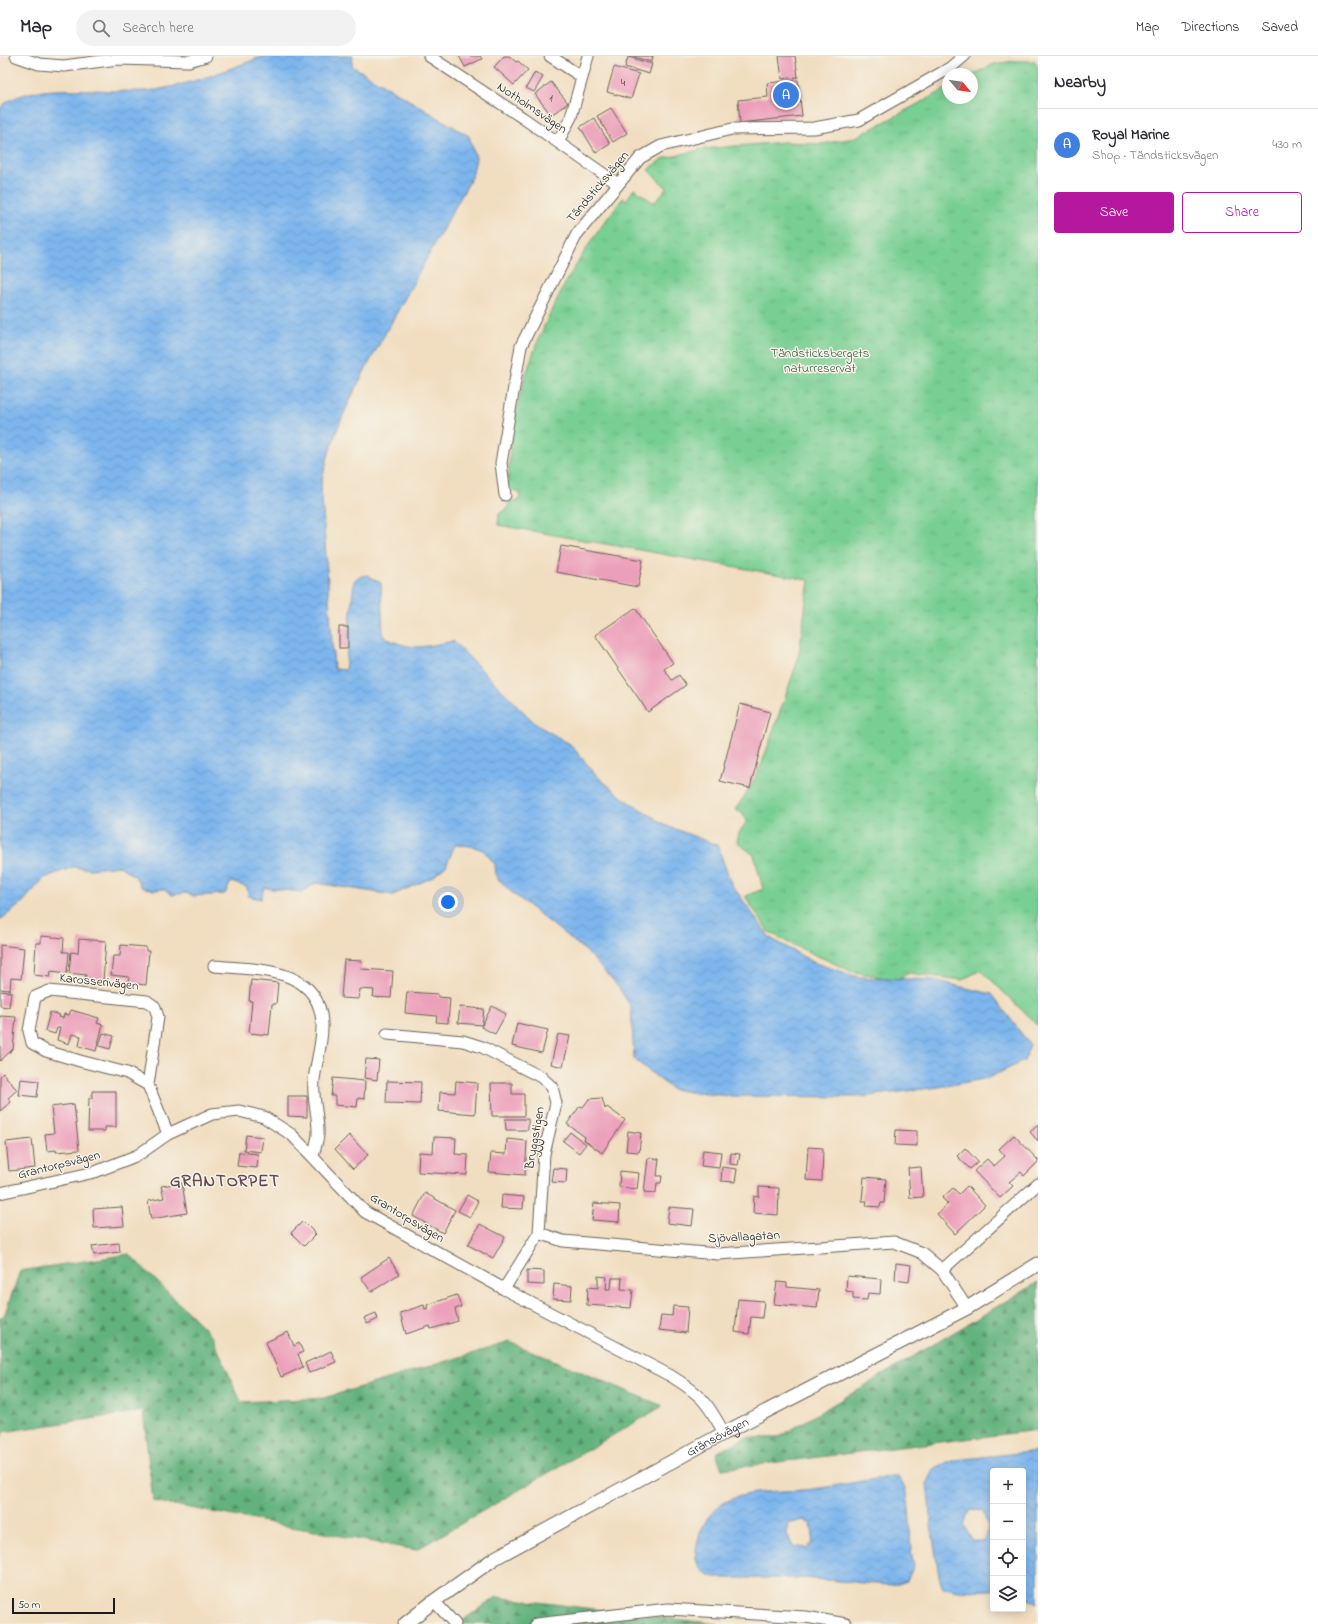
<!DOCTYPE html>
<html lang="en">
<head>
<meta charset="utf-8">
<style>
  :root { --surface:#fff; --page:#f2f2f3; --text:#2b2b33; --muted:#7c7c81; --line:#e1e1e2; --accent:#b5179e }
  body { margin:0; font-family:"Indie Flower",sans-serif; background:var(--page); color:var(--text) }
  .controls { position:absolute; right:12px; bottom:12px; display:grid; overflow:hidden; border-radius:4px; box-shadow:0 2px 10px #0003 }
  .controls button { width:36px; height:36px; display:grid; place-items:center; padding:0; border:0; border-bottom:1px solid var(--line); background:var(--surface); color:var(--text); font:20px sans-serif }
  .compass { position:absolute; left:942px; top:12px; width:36px; height:36px; border-radius:50%; background:var(--surface); box-shadow:0 2px 10px #0003; rotate:119deg }
  .scale { position:absolute; left:12px; bottom:10px; width:103px; box-sizing:border-box; padding-left:4px; border:2px solid #1c1c1c; border-top:0; font-size:11px; line-height:14px; white-space:nowrap; color:#1c1c1c; -webkit-text-stroke:3px #f7f3e8; paint-order:stroke }
  .you { position:absolute; left:448px; top:846px; width:14px; height:14px; margin:-10px; border:3px solid #fff; border-radius:50%; background:#1a73e8; box-shadow:0 0 0 6px #1a73e833 }
  .badge { display:grid; place-items:center; width:26px; height:26px; border-radius:50%; background:var(--accent); color:#fff; font-size:13px; font-weight:700 }
  .pin { position:absolute; translate:-50% -50%; border:2px solid #fff; box-shadow:0 1px 4px #0006 }
  .list { margin:0; padding:0; list-style:none }
  h2 { display:flex; justify-content:space-between; align-items:center; height:52px; margin:0; padding:0 16px; font-size:17px }
  h2 small { font-size:13px; font-weight:400; color:var(--muted) }
  .list li { display:grid; grid-template-columns:26px 1fr auto; gap:12px; align-items:center; box-sizing:border-box; height:72px; padding:0 16px; border-top:1px solid var(--line) }
  .list b { display:block; font-size:15px; white-space:nowrap }
  .list p { margin:0; font-size:13px; white-space:nowrap; color:var(--muted) }
  .list em { font-size:13px; font-style:normal; color:var(--muted) }
  .actions { display:flex; gap:8px; padding:12px 16px }
  .actions a { flex:1; padding:9px 0; border:1px solid var(--accent); border-radius:4px; text-align:center; font-size:14px; color:var(--accent) }
  .actions .main { background:var(--accent); color:#fff }
  .icon { flex:none; width:22px; height:22px; fill:none; stroke:currentColor; stroke-width:2; stroke-linecap:round; stroke-linejoin:round }
  .map { position:relative; flex:none; width:1038px; height:1568px; overflow:hidden }
  header { display:flex; align-items:center; gap:24px; box-sizing:border-box; height:56px; padding:0 20px; background:var(--surface); border-bottom:1px solid var(--line) }
  header strong { font-size:19px }
  nav { display:flex; gap:22px; margin-inline-start:auto; font-size:14px }
  .search { width:280px; height:36px; background:var(--page); display:flex; align-items:center; gap:10px; box-sizing:border-box; padding:0 14px; border-radius:22px; color:var(--muted); font-size:15px }
  main { display:flex }
  aside { flex:1; background:var(--surface) }
  .map>svg:first-child { display:block }
  .forest { fill:url(#forest-firs); stroke:#3f674c }
  .park { fill:url(#park-tufts); stroke:#4a7658 }
  .water { fill:url(#water-waves); stroke:#4c6884; fill-rule:evenodd }
  .building { fill:#ec9fba }
  .lines { fill:none; stroke-linecap:round; stroke-linejoin:round }
  .minor-casing { stroke:#676056; stroke-width:13 }
  .tertiary-casing { stroke:#676056; stroke-width:15 }
  .minor { stroke:#fff; stroke-width:11 }
  .tertiary { stroke:#fff; stroke-width:13 }
  .labels { text-anchor:middle; dominant-baseline:central; stroke-width:3; stroke-linejoin:round; paint-order:stroke }
  .number-label { font-size:11px; fill:#503d44 }
  .street-label { font-size:13px; fill:#1c1c1c; stroke:#f7f3e8 }
  .park-label { font-size:13px; fill:#3c5b46; stroke:#f7f3e8 }
  .district-label { font-size:17px; font-weight:bold; letter-spacing:1px; fill:#654a53; stroke:#f7f3e8 }
</style>
</head>
<body>
<header>
<strong>Map</strong>
<div class="search"><svg class="icon" aria-label="search" viewBox="0 0 24 24"><circle cx="10" cy="10" r="6"/><path d="M15 15l6 6"/></svg>Search here</div>
<nav><a>Map</a><a>Directions</a><a>Saved</a></nav>
</header>
<main>
<div class="map">
<svg width="1038" height="1568" viewBox="0 0 1038 1568">
  <defs>
    <pattern id="forest-firs" width="22" height="20" patternUnits="userSpaceOnUse"><rect width="22" height="20" fill="#62b27d"/><path d="M5 1l3.5 6h-7zM16 11l3.5 6h-7z" fill="#509066"/></pattern>
    <pattern id="park-tufts" width="24" height="20" patternUnits="userSpaceOnUse"><rect width="24" height="20" fill="#78cf93"/><path d="M3 7l-1-3M5 7V3M7 7l1-3M15 17l-1-3M17 17v-4M19 17l1-3" fill="none" stroke="#67b17e"/></pattern>
    <pattern id="water-waves" width="16" height="10" patternUnits="userSpaceOnUse"><rect width="16" height="10" fill="#7db5ed"/><path d="M0 5q4-4 8 0t8 0" fill="none" stroke="#6b9bcb"/></pattern>
  </defs>
  <rect width="100%" height="100%" fill="#f7f3e8"/>
  <filter id="ink" filterUnits="userSpaceOnUse"><feTurbulence type="fractalNoise" baseFrequency=".025" numOctaves="2"/><feDisplacementMap in="SourceGraphic" scale="8" xChannelSelector="R" yChannelSelector="G"/><feConvolveMatrix kernelMatrix="1 2 1 2 8 2 1 2 1" color-interpolation-filters="sRGB"/></filter>
  <filter id="wash" filterUnits="userSpaceOnUse"><feTurbulence type="fractalNoise" baseFrequency=".012" numOctaves="4" result="noise"/><feDisplacementMap in="SourceGraphic" scale="16" xChannelSelector="R" yChannelSelector="G"/><feGaussianBlur stdDeviation="0.9" result="paint"/><feColorMatrix in="noise" values="0 0 0 0 0 0 0 0 0 0 0 0 0 0 0 0 0 1.4 0 .05"/><feComposite in="paint" operator="in"/></filter>
  <g filter="url(#wash)">
    <rect width="100%" height="100%" fill="#f1dec1"/>
    <g class="forest">
      <path d="M 129,1198 L 212,1280 L 241,1346 L 324,1342 L 510,1286 L 663,1350 L 416,1494 L 153,1445 L 143,1355 L 3,1376 L 0,1387 L 0,1261 L 4,1260 L 20,1215 Z"/>
      <path d="M 1038,1226 L 1038,1374 L 722,1413 L 716,1397 L 747,1381 L 777,1382 Z"/>
      <path d="M 497,1541 L 716,1568 L 457,1568 Z"/>
    </g>
    <path class="park" d="M 1015,5 L 1035,5 L 1038,12 L 1038,970 L 981,914 L 962,924 L 908,917 L 896,924 L 851,915 L 787,886 L 768,875 L 745,840 L 763,833 L 754,799 L 737,786 L 739,777 L 747,765 L 743,757 L 735,754 L 750,732 L 762,707 L 798,604 L 809,524 L 498,469 L 499,458 L 507,453 L 510,445 L 519,445 L 520,437 L 511,433 L 508,430 C 509,415 509,399 511,384 C 524,294 567,212 623,142 L 626,144 L 634,133 L 654,147 L 667,132 L 648,114 L 662,103 L 703,93 L 784,86 L 822,88 L 854,82 L 948,32 L 948,42 L 972,42 L 972,19 L 994,8 Z"/>
    <g class="water">
      <path d="M 263,0 L 353,0 L 352,10 L 469,80 L 476,102 L 472,121 C 446,167 421,213 395,260 C 365,314 333,367 321,429 L 334,613 L 345,614 L 354,525 L 361,520 L 368,519 L 381,527 L 383,580 C 410,596 424,591 453,585 L 537,669 L 570,688 L 598,721 L 623,742 L 667,770 L 717,789 L 732,829 L 770,882 L 815,907 L 858,921 L 932,924 L 992,938 L 1030,989 L 1024,1005 L 988,1022 L 946,1030 L 861,1041 L 731,1040 L 695,1037 L 672,1033 L 634,1003 L 631,951 L 619,932 L 586,895 L 510,835 L 496,821 L 495,808 L 483,794 L 472,790 L 455,789 L 446,810 L 433,821 L 393,839 L 316,827 L 302,836 L 264,832 L 261,843 L 248,840 L 247,831 L 231,826 L 225,838 L 194,840 L 187,837 L 172,839 L 164,833 L 154,834 L 141,831 L 135,820 L 119,810 L 91,813 L 73,811 L 44,822 L 21,848 L 0,864 L 0,52 C 28,21 115,40 155,34 C 192,28 228,14 263,0 Z"/>
      <path d="M 1038,1395 L 1038,1547 L 1023,1541 L 1023,1415 L 993,1415 L 993,1534 L 958,1535 L 944,1532 L 939,1520 L 931,1468 L 927,1426 L 933,1414 L 954,1404 ZM 971,1454 L 983,1455 L 988,1471 L 984,1485 L 973,1485 L 964,1469 L 967,1460 Z"/>
      <path d="M 886,1421 L 898,1421 C 916,1442 906,1483 914,1509 L 907,1525 L 898,1528 L 887,1529 L 803,1522 L 719,1522 C 707,1519 698,1515 696,1502 C 695,1493 698,1483 701,1475 C 719,1428 772,1438 813,1433 C 837,1430 861,1425 886,1421 ZM 803,1464 L 811,1468 L 813,1479 L 812,1488 L 807,1492 L 793,1490 L 787,1478 L 788,1468 Z"/>
    </g>
    <g id="blocks">
      <g class="building">
        <path d="M 459,0 L 480,0 L 482,3 L 465,11 Z"/>
        <path d="M 504,0 L 509,0 L 516,6 L 518,5 L 528,14 L 514,29 L 494,11 Z"/>
        <path d="M 630,0 L 653,0 L 652,6 Z"/>
        <path d="M 779,0 L 795,0 L 798,21 L 782,23 Z"/>
        <path d="M 628,1 L 652,8 L 649,18 L 625,11 Z"/>
        <path d="M 614,11 L 639,18 L 631,43 L 607,36 Z"/>
        <path d="M 535,16 L 543,21 L 534,36 L 526,32 Z"/>
        <path d="M 798,24 L 802,60 L 740,67 L 738,44 L 768,41 L 767,27 Z"/>
        <path d="M 551,26 L 568,47 L 551,59 L 535,38 Z"/>
        <path d="M 611,52 L 627,77 L 613,86 L 597,60 Z"/>
        <path d="M 594,62 L 610,88 L 596,97 L 580,71 Z"/>
        <path d="M 561,490 L 643,504 L 638,531 L 556,516 Z"/>
        <path d="M 635,552 L 673,607 L 664,613 L 672,624 L 679,619 L 686,629 L 648,656 L 595,579 Z"/>
        <rect x="339" y="571" width="9" height="21"/>
        <path d="M 740,648 L 770,656 L 750,732 L 720,725 Z"/>
        <path d="M 41,880 L 64,882 L 63,896 L 69,896 L 67,917 L 51,915 L 50,921 L 34,919 L 36,887 L 41,887 Z"/>
        <path d="M 79,883 L 106,885 L 103,926 L 85,925 L 86,919 L 69,917 L 71,896 L 78,897 Z"/>
        <path d="M 0,889 L 24,892 L 21,923 L 11,922 L 10,934 L 0,933 Z"/>
        <path d="M 121,889 L 146,891 L 146,895 L 149,895 L 146,929 L 128,927 L 129,921 L 111,919 L 113,900 L 120,900 Z"/>
        <path d="M 344,904 L 362,905 L 361,913 L 393,915 L 391,942 L 373,941 L 374,934 L 360,933 L 359,943 L 341,942 Z"/>
        <path d="M 251,924 L 278,927 L 276,948 L 272,948 L 269,979 L 249,977 L 252,945 L 249,945 Z"/>
        <path d="M 0,935 L 11,936 L 9,951 L 0,950 Z"/>
        <path d="M 407,936 L 438,938 L 438,941 L 450,942 L 448,967 L 436,966 L 437,960 L 405,957 Z"/>
        <path d="M 492,950 L 506,958 L 495,978 L 481,971 L 482,969 L 458,967 L 460,951 L 484,953 L 482,969 Z"/>
        <path d="M 71,954 L 99,962 L 97,967 L 103,969 L 96,995 L 79,990 L 81,980 L 72,978 L 69,988 L 57,984 L 60,972 L 57,972 L 55,978 L 45,975 L 50,956 L 60,959 L 59,961 L 63,962 L 64,958 L 69,959 Z"/>
        <path d="M 0,960 L 16,961 L 13,993 L 0,1005 Z"/>
        <path d="M 517,967 L 548,974 L 542,997 L 512,990 Z"/>
        <path d="M 103,977 L 114,980 L 110,993 L 99,990 Z"/>
        <path d="M 558,978 L 570,980 L 563,1011 L 551,1008 Z"/>
        <path d="M 366,1003 L 379,1004 L 377,1024 L 364,1022 Z"/>
        <path d="M 3,1017 L 17,1034 L 8,1042 L 11,1046 L 0,1055 L 0,1020 Z"/>
        <path d="M 333,1022 L 365,1025 L 364,1043 L 358,1042 L 357,1051 L 335,1049 L 335,1040 L 331,1040 Z"/>
        <path d="M 21,1023 L 39,1025 L 37,1041 L 19,1039 Z"/>
        <path d="M 387,1025 L 421,1026 L 420,1048 L 386,1047 Z"/>
        <path d="M 456,1025 L 477,1027 L 475,1058 L 439,1055 L 440,1036 L 455,1037 Z"/>
        <path d="M 491,1027 L 512,1027 L 512,1038 L 524,1038 L 524,1060 L 492,1060 Z"/>
        <path d="M 92,1035 L 116,1035 L 116,1071 L 105,1071 L 105,1075 L 88,1075 L 89,1042 L 92,1042 Z"/>
        <path d="M 288,1040 L 307,1040 L 307,1061 L 288,1060 Z"/>
        <path d="M 602,1042 L 605,1053 L 607,1051 L 625,1064 L 602,1097 L 584,1084 L 585,1081 L 567,1068 L 580,1050 L 583,1051 L 589,1043 Z"/>
        <path d="M 74,1048 L 79,1094 L 56,1096 L 56,1094 L 47,1095 L 45,1078 L 54,1077 L 51,1051 Z"/>
        <path d="M 505,1063 L 528,1063 L 528,1074 L 506,1074 Z"/>
        <path d="M 1038,1069 L 1038,1085 L 1030,1076 Z"/>
        <path d="M 896,1074 L 917,1075 L 917,1090 L 895,1089 Z"/>
        <path d="M 628,1075 L 641,1077 L 639,1096 L 626,1095 Z"/>
        <path d="M 570,1076 L 586,1088 L 579,1097 L 563,1085 Z"/>
        <path d="M 246,1079 L 263,1081 L 261,1096 L 244,1094 Z"/>
        <path d="M 349,1079 L 368,1099 L 353,1113 L 335,1093 Z"/>
        <path d="M 1014,1079 L 1038,1104 L 1038,1106 L 1024,1120 L 1021,1116 L 1009,1126 L 1013,1130 L 1000,1142 L 974,1115 L 987,1103 L 994,1110 L 1005,1100 L 999,1093 Z"/>
        <path d="M 434,1081 L 456,1082 L 455,1098 L 468,1099 L 467,1119 L 418,1116 L 419,1096 L 433,1097 Z"/>
        <path d="M 32,1083 L 35,1112 L 9,1115 L 6,1086 Z"/>
        <path d="M 507,1083 L 527,1085 L 525,1119 L 489,1116 L 491,1097 L 506,1098 Z"/>
        <path d="M 808,1091 L 823,1092 L 822,1125 L 806,1124 Z"/>
        <path d="M 965,1092 L 978,1106 L 970,1113 L 957,1100 Z"/>
        <path d="M 703,1094 L 721,1096 L 719,1112 L 701,1110 Z"/>
        <path d="M 239,1096 L 258,1098 L 257,1112 L 237,1110 Z"/>
        <path d="M 731,1097 L 740,1098 L 738,1109 L 730,1108 Z"/>
        <path d="M 648,1102 L 659,1103 L 657,1120 L 662,1120 L 661,1127 L 657,1127 L 656,1137 L 644,1136 Z"/>
        <path d="M 722,1111 L 737,1113 L 735,1126 L 721,1125 Z"/>
        <path d="M 921,1111 L 923,1141 L 910,1142 L 908,1112 Z"/>
        <path d="M 553,1112 L 567,1113 L 566,1127 L 551,1126 Z"/>
        <path d="M 620,1115 L 639,1117 L 637,1133 L 619,1131 Z"/>
        <path d="M 864,1121 L 886,1123 L 884,1147 L 881,1147 L 880,1151 L 866,1150 L 867,1145 L 862,1145 Z"/>
        <path d="M 182,1127 L 187,1157 L 151,1163 L 148,1145 L 164,1142 L 161,1130 Z"/>
        <path d="M 967,1130 L 985,1149 L 955,1178 L 937,1158 L 948,1148 L 942,1142 L 953,1132 L 959,1138 Z"/>
        <path d="M 759,1131 L 779,1132 L 778,1159 L 753,1157 L 754,1140 L 759,1141 Z"/>
        <path d="M 425,1137 L 455,1154 L 443,1177 L 413,1160 Z"/>
        <path d="M 467,1139 L 478,1145 L 470,1161 L 458,1155 Z"/>
        <path d="M 502,1139 L 524,1141 L 523,1153 L 501,1152 Z"/>
        <path d="M 594,1147 L 620,1149 L 619,1166 L 592,1164 Z"/>
        <path d="M 122,1151 L 124,1170 L 94,1172 L 93,1153 Z"/>
        <path d="M 669,1151 L 694,1153 L 692,1170 L 667,1167 Z"/>
        <path d="M 303,1165 L 316,1178 L 304,1190 L 291,1177 Z"/>
        <path d="M 480,1168 L 505,1181 L 493,1202 L 468,1189 Z"/>
        <path d="M 119,1187 L 120,1196 L 94,1199 L 92,1190 Z"/>
        <path d="M 389,1202 L 399,1218 L 371,1236 L 361,1221 Z"/>
        <path d="M 896,1207 L 911,1209 L 909,1226 L 895,1224 Z"/>
        <path d="M 527,1214 L 544,1215 L 544,1229 L 527,1228 Z"/>
        <path d="M 598,1220 L 607,1221 L 606,1233 L 611,1233 L 612,1222 L 622,1222 L 621,1233 L 633,1234 L 631,1252 L 587,1249 L 588,1231 L 598,1232 Z"/>
        <path d="M 847,1220 L 881,1223 L 880,1238 L 868,1237 L 867,1244 L 853,1243 L 853,1236 L 846,1235 Z"/>
        <path d="M 777,1226 L 787,1227 L 787,1231 L 819,1234 L 817,1252 L 774,1248 Z"/>
        <path d="M 554,1228 L 572,1230 L 571,1244 L 553,1243 Z"/>
        <path d="M 457,1239 L 461,1251 L 455,1253 L 458,1265 L 431,1273 L 430,1270 L 406,1278 L 400,1257 L 424,1249 L 425,1253 L 428,1252 L 427,1249 Z"/>
        <path d="M 738,1243 L 764,1245 L 762,1262 L 751,1261 L 749,1278 L 735,1276 Z"/>
        <path d="M 673,1250 L 688,1251 L 686,1277 L 659,1274 L 661,1259 L 672,1260 Z"/>
        <path d="M 376,1257 L 378,1263 L 367,1268 L 364,1262 Z"/>
        <path d="M 288,1276 L 294,1290 L 299,1287 L 303,1296 L 298,1298 L 303,1311 L 281,1321 L 266,1286 Z"/>
        <path d="M 331,1295 L 336,1306 L 309,1317 L 305,1307 Z"/>
      </g>
    </g>
  </g>
  <g filter="url(#ink)">
    <use href="#blocks" fill-opacity="0" stroke="#676056" stroke-width="1"/>
    <g class="lines">
      <defs>
        <g id="minor">
          <path d="M 16,0 L 39,8 L 64,10 L 118,3 L 189,5 L 206,0"/>
          <path d="M 429,0 L 523,62 L 618,128"/>
          <path d="M 550,0 L 582,21"/>
          <path d="M 558,86 L 571,61 L 588,0"/>
          <path d="M 505,439 L 501,407 L 521,290 L 577,178 L 640,102 L 661,90 L 732,73 L 814,72 L 859,64 L 950,12 L 964,0"/>
          <path d="M 214,910 C 256,914 319,910 322,967 C 323,986 316,1006 314,1024 C 312,1043 319,1061 318,1079 C 317,1086 315,1093 313,1100"/>
          <path d="M 387,978 L 463,985 L 482,991 L 541,1021 L 552,1031 L 556,1047 L 544,1098 L 539,1177 L 504,1233"/>
          <path d="M 148,1029 L 127,1017 L 80,1005 L 46,995 L 32,987 L 29,975 L 35,941 L 49,935 L 147,945 L 155,951 L 158,961 L 148,1029 L 168,1078"/>
          <path d="M 0,1137 L 95,1116 L 138,1099 L 168,1078 L 212,1058 L 239,1055 L 264,1061 L 292,1079 L 365,1156 L 504,1233 L 671,1320 C 702,1339 707,1346 724,1377"/>
          <path d="M 539,1177 L 563,1185 L 718,1198 L 894,1186 L 922,1197 L 942,1214 L 967,1252"/>
          <path d="M 942,1214 L 1038,1128"/>
          <path d="M 434,1545 L 455,1568"/>
          <path d="M 536,1568 L 668,1553 L 806,1561 L 846,1568"/>
        </g>
        <g id="tertiary">
          <path id="s1" d="M 405,1568 L 434,1545 L 495,1502 L 724,1377 L 967,1252 L 1038,1208"/>
        </g>
      </defs>
      <use href="#minor" class="minor-casing"/>
      <use href="#tertiary" class="tertiary-casing"/>
      <use href="#minor" class="minor"/>
      <use href="#tertiary" class="tertiary"/>
    </g>
  </g>
  <g class="labels">
    <g class="number-label">
      <text x="623" y="27">4</text>
      <text x="551" y="43">1</text>
    </g>
    <g class="street-label">
      <text transform="translate(532 52) rotate(34)">Notholmsvägen</text>
      <text transform="translate(598 131) rotate(-50)">Tändsticksvägen</text>
      <text transform="translate(99 926) rotate(6)">Karosserivägen</text>
      <text transform="translate(535 1082) rotate(-80)">Bryggstigen</text>
      <text transform="translate(59 1109) rotate(-14)">Grantorpsvägen</text>
      <text transform="translate(407 1162) rotate(31)">Grantorpsvägen</text>
      <text transform="translate(744 1181) rotate(-3)">Sjövallagatan</text>
      <text stroke="none"><textPath href="#s1" startOffset="365">Gränsövägen</textPath></text>
    </g>
    <g class="park-label">
      <text x="820" y="297">Tändsticksbergets<tspan x="820" dy="15">naturreservat</tspan></text>
    </g>
    <g class="district-label">
      <text x="225" y="1125">GRANTORPET</text>
    </g>
  </g>
</svg>
<div class="controls">
<button>+</button>
<button>−</button>
<button><svg class="icon" aria-label="locate" viewBox="0 0 24 24"><circle cx="12" cy="12" r="6"/><path d="M12 2v4M12 18v4M2 12h4M18 12h4"/></svg></button>
<button><svg class="icon" aria-label="layers" viewBox="0 0 24 24"><path d="M12 4l9 5-9 5-9-5zM3 14l9 5 9-5"/></svg></button>
</div>
<svg class="compass" viewBox="-18 -18 36 36"><path d="M0-13l5 13h-10z" fill="#e53935"/><path d="M0 13l5-13h-10z" fill="#7c7c81"/></svg>
<div class="scale">50 m</div>
<div class="you"></div>
<div class="pin badge" style="left:786px;top:39px;background:#3f7fe0">A</div>
</div>
<aside>
<h2>Nearby<small></small></h2>
<ul class="list">
<li><span class="badge" style="background:#3f7fe0">A</span><div><b>Royal Marine</b><p>Shop · Tändsticksvägen</p></div><em>430 m</em></li>
</ul>
<div class="actions"><a class="main">Save</a><a>Share</a></div>
</aside>
</main>
</body>
</html>
